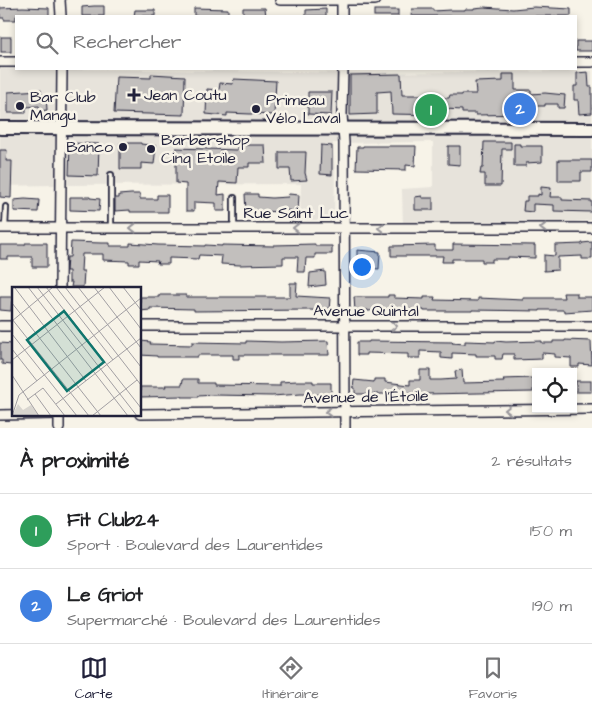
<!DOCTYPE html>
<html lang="fr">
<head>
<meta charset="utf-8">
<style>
  :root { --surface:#fff; --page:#f2f2f2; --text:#202124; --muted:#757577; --line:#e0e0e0; --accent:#22223b }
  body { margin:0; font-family:"Architects Daughter",sans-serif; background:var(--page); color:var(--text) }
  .controls { position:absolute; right:15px; bottom:15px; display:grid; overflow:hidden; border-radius:0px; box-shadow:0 2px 8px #0003 }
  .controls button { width:45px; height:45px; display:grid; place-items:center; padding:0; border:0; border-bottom:1px solid var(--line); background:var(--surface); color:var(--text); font:25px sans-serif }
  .you { position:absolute; left:361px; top:266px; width:18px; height:18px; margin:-12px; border:4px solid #fff; border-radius:50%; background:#1a73e8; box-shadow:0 0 0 8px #1a73e833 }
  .badge { display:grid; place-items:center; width:32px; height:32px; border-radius:50%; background:var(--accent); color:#fff; font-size:16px; font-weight:700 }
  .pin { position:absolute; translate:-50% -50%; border:2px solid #fff; box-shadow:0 1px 5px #0006 }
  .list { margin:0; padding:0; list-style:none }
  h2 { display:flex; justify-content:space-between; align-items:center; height:65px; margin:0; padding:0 20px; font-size:21px }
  h2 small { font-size:16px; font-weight:400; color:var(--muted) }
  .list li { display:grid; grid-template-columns:32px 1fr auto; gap:15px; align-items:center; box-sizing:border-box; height:75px; padding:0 20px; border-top:1px solid var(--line) }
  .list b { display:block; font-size:19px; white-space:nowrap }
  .list p { margin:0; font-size:16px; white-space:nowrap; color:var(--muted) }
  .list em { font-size:16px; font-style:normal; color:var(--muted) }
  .icon { flex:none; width:28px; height:28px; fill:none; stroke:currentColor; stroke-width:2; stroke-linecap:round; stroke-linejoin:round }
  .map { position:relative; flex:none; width:592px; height:428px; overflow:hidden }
  .search { position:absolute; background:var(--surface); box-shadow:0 2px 8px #0003; left:15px; right:15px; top:15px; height:55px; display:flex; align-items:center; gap:12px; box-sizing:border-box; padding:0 18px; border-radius:0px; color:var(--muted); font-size:19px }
  .sheet { height:215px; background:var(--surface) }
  nav { display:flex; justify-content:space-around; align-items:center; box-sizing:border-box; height:70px; border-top:1px solid var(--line); background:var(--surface); font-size:14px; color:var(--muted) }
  nav a { display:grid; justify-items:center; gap:2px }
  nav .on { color:var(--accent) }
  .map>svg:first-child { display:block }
  .built { fill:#e7e3db }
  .building { fill:#c2bfbd; stroke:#22223b }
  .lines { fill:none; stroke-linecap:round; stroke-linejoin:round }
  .service-casing { stroke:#22223b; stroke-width:8 }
  .minor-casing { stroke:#22223b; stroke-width:12 }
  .secondary-casing { stroke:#22223b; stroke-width:16 }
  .path { stroke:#22223b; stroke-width:1; stroke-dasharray:1 4; stroke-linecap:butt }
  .service { stroke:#f7f3e8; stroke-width:4.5 }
  .minor { stroke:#f7f3e8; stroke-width:9 }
  .secondary { stroke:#f7f3e8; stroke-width:12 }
  .oneway { stroke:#97959a }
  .poi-dot { fill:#22223b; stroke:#f7f3e8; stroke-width:2 }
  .labels { text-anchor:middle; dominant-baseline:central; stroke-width:5; stroke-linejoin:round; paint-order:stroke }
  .poi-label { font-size:16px; fill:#22223b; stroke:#f7f3e8; text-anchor:start }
  .street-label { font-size:16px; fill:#22223b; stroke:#f7f3e8 }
  .inset-road { fill:none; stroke:#a29fa3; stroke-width:1 }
  .view { fill:#0f766e; fill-opacity:0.15; stroke:#0f766e; stroke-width:2.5 }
  .inset-edge { fill:none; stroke:#22223b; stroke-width:2.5 }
</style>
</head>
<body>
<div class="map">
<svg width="592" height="428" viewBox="0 0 592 428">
  <rect width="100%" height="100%" fill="#f7f3e8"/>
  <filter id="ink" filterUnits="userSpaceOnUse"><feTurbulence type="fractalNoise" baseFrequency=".02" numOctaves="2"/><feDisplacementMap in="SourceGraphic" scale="10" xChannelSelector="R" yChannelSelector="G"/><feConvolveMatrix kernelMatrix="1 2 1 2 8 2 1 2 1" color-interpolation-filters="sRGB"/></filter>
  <g filter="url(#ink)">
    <path class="built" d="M 0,68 L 351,73 L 592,71 L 592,220 L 520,228 L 403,228 L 402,189 L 433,187 L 433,142 L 333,143 L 335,170 L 334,220 L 300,220 L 301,184 L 54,185 L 0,186 Z"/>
    <g class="building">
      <path d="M 94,6 L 104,6 L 104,16 L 82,16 L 82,7 Z"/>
      <path d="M 23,7 L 49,8 L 49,16 L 16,16 L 16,20 L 4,20 L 4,18 L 0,18 L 0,8 Z"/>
      <path d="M 484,7 L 513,9 L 534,7 L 571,9 L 571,16 L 411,16 L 412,9 L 433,9 L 433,11 L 450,10 L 465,10 L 465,9 L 474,9 L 474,8 Z"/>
      <path d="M 194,8 L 228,9 L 228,16 L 194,16 Z"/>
      <path d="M 243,8 L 265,8 L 266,16 L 243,16 Z"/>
      <path d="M 326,9 L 326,16 L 306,16 L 306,10 Z"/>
      <path d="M 135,10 L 155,10 L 155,16 L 134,16 Z"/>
      <rect x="374" y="10" width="24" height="6"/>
      <rect x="1" y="37" width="10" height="15"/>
      <rect x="576" y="41" width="16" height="10"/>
      <path d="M 588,72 L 589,87 L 592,87 L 592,113 L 579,114 L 578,100 L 574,100 L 574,86 L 577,86 L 577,73 Z"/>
      <path d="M 151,74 L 185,76 L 184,115 L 114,113 L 116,77 L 151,78 Z"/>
      <path d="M 401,74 L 402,95 L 434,95 L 434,98 L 449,98 L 450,95 L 462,95 L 462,94 L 476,94 L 475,82 L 503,81 L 503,74 L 515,74 L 515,90 L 531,90 L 531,94 L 545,93 L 565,95 L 564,108 L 558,108 L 558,104 L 545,104 L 545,106 L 531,106 L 531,114 L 476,115 L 476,113 L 462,113 L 462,110 L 445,109 L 445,115 L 392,114 L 391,91 L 377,92 L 377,114 L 350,115 L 350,75 Z"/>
      <path d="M 234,79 L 276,81 L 274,115 L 227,113 L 227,116 L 206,114 L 207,89 L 219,90 L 220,83 L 233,84 Z"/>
      <path d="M 41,90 L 41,95 L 46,95 L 47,110 L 40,111 L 39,106 L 26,107 L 26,113 L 8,113 L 8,92 Z"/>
      <path d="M 308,92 L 332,92 L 331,115 L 308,114 Z"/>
      <path d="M 484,142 L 511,142 L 511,149 L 502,149 L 501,186 L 485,186 L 485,174 L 480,174 L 481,168 L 483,168 Z"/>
      <path d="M 70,143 L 99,144 L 98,176 L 69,175 Z"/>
      <path d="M 120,143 L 141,143 L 141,144 L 156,146 L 154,164 L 141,163 L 141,169 L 120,169 Z"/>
      <path d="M 514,144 L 520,144 L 520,146 L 542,146 L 542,162 L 526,163 L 526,166 L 514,166 Z"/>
      <path d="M 237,145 L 265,145 L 266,163 L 249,163 L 249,167 L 238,167 L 237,183 L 219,182 L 218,195 L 225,194 L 225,211 L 216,211 L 216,203 L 194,202 L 194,211 L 186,211 L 186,184 L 176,183 L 176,148 L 237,150 Z"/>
      <path d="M 321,145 L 332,146 L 332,175 L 320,174 Z"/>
      <path d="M 363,146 L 416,146 L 415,166 L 406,165 L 406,170 L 356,169 L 357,147 L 363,147 Z"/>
      <path d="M 448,146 L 460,146 L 460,165 L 448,164 Z"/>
      <path d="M 0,150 L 7,150 L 6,161 L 12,161 L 11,198 L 0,197 Z"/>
      <path d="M 279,152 L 306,152 L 305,173 L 307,180 L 291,181 L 290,169 L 279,169 Z"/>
      <path d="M 558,160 L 592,160 L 592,172 L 581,172 L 581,181 L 558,181 Z"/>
      <path d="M 541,187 L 551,188 L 550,197 L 562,197 L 562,200 L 592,201 L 592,212 L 554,211 L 554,205 L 533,204 L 533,212 L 523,211 L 524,201 L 527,201 L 527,196 L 538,196 L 538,194 L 541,195 Z"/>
      <path d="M 131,194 L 140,194 L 140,199 L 157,199 L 157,195 L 168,195 L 168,212 L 130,212 L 130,210 L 115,211 L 115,198 L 119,198 L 119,195 Z"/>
      <path d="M 245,194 L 258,194 L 258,197 L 272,198 L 288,197 L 289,194 L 299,195 L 298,211 L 282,210 L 282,212 L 259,211 L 246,212 Z"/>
      <path d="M 422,196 L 422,198 L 433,198 L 433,210 L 415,210 L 415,197 Z"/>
      <path d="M 70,197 L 90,197 L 90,198 L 100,199 L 99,211 L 70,210 Z"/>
      <path d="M 25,199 L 39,200 L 38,212 L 14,211 L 14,200 Z"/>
      <path d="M 71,242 L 101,243 L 110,243 L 110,246 L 130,246 L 130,243 L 158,245 L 205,246 L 205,245 L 222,246 L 222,245 L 274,246 L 274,245 L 315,244 L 315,246 L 332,246 L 332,254 L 315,254 L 315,258 L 306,258 L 305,272 L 297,272 L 298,257 L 283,257 L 283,264 L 240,265 L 221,264 L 222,256 L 199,255 L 198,259 L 169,258 L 169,264 L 157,264 L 158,261 L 139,260 L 139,264 L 129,264 L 129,261 L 103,260 L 103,254 L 82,254 L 81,271 L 84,271 L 83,287 L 71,287 L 72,282 L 69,282 L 69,271 L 66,271 L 67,257 L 70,257 Z"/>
      <path d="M 592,242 L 592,259 L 582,259 L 582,256 L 558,257 L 558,270 L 544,271 L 544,255 L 555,256 L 555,245 L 582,244 L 582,243 Z"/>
      <path d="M 25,243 L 47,243 L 47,267 L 32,267 L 32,257 L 8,257 L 8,259 L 0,259 L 0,245 L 25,245 Z"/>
      <path d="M 453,244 L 535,245 L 535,258 L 508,257 L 508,259 L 492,259 L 492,262 L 482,262 L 482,259 L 452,259 L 452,262 L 442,262 L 443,256 L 391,256 L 391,246 L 435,245 L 435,250 L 453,250 Z"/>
      <path d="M 357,250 L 380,252 L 379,269 L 365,268 L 365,270 L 357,270 Z"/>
      <path d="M 325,271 L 326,285 L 309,287 L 310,273 Z"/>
      <path d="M 290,283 L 297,283 L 296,296 L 330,298 L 329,311 L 310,310 L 194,311 L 194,309 L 150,308 L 150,310 L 140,311 L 140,297 L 159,297 L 159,295 L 186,295 L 186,297 L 290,297 Z"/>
      <path d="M 563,293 L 577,293 L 577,297 L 592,297 L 592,310 L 564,312 L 564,310 L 540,310 L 540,311 L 472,310 L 472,311 L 424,311 L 424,310 L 400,309 L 384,309 L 384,310 L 368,311 L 368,310 L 355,311 L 354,297 L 388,297 L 388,295 L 394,295 L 394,298 L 424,299 L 424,297 L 435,297 L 434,300 L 478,301 L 478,298 L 523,300 L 523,298 L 564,298 Z"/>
      <path d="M 0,297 L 12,297 L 11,311 L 0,310 Z"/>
      <path d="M 565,340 L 591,341 L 592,365 L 579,364 L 579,367 L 571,367 L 571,358 L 555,357 L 555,354 L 542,353 L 542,359 L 514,360 L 514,354 L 503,354 L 502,359 L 495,359 L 495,356 L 476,356 L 476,354 L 452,353 L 452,359 L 441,358 L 441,352 L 420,351 L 420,358 L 408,358 L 408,354 L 366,353 L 366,355 L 357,355 L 357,342 L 369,342 L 369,341 L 453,342 L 452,343 L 465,344 L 465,341 L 495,342 L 495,341 L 506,342 L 542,341 L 542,343 L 553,343 L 553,341 L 565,341 Z"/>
      <path d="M 140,341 L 151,342 L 150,344 L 192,345 L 192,342 L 246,343 L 246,341 L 281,342 L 328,341 L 329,355 L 239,355 L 239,359 L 233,359 L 233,355 L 198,355 L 198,357 L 157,357 L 157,356 L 140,355 Z"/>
      <path d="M 0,343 L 13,344 L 11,365 L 2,364 L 2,360 L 0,360 Z"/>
      <path d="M 420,370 L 430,370 L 430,380 L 441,380 L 456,379 L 455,371 L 462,370 L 463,383 L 504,382 L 503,379 L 533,378 L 533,392 L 425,394 L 404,393 L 404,395 L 386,393 L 386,394 L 355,394 L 355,388 L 353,388 L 354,380 L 374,382 L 374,379 L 385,379 L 385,382 L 410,385 L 410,380 L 420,380 Z"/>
      <path d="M 183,379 L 198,379 L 198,383 L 214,383 L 214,385 L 280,386 L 280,382 L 297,381 L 313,381 L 313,383 L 331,383 L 331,395 L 301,394 L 272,396 L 214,395 L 198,396 L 198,397 L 182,397 L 182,396 L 140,397 L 140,387 L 166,387 L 165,385 L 182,385 Z"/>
      <rect x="576" y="381" width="15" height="11"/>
    </g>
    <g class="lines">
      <defs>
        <g id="service">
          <path d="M 5,228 L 6,207"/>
          <path d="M 111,228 L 111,175"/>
          <path d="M 234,228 L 234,198"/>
        </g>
        <g id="minor">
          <path d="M 60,0 L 61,16"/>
          <path d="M 280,0 L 375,0"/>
          <path d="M 342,0 L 342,16"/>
          <path d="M 0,62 L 16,62"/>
          <path d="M 576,62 L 592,62"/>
          <path d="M 343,69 L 342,114 L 344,143 L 345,428"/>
          <path d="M 0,228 L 592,228"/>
          <path d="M 60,288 L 62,69"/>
          <path d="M 0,326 L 14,326"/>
          <path d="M 140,326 L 592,326"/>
          <path d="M 59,414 L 59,428"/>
          <path d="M 140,414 L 592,409"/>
          <path d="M 0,415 L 56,414"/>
        </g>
        <path id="secondary" d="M 0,128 L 592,129"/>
      </defs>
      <use href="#service" class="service-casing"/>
      <use href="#minor" class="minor-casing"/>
      <use href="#secondary" class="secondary-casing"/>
      <path class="path" d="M 185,142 L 192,142"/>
      <use href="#service" class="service"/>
      <use href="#minor" class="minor"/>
      <use href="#secondary" class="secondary"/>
    </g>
    <defs><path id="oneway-chevron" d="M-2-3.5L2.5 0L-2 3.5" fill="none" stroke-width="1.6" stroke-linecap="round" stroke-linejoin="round" transform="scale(1.25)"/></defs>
    <g class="oneway">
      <use href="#oneway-chevron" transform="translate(133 228) rotate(180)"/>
      <use href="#oneway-chevron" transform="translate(296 228) rotate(180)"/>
      <use href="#oneway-chevron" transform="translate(381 228) rotate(-180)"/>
      <use href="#oneway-chevron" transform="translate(543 228) rotate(-180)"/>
      <use href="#oneway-chevron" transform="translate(394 326)"/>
      <use href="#oneway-chevron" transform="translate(508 410) rotate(179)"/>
      <use href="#oneway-chevron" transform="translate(328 412) rotate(180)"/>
    </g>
  </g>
  <g class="poi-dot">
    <path d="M131.5 87.5h5v5h5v5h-5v5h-5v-5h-5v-5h5z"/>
    <circle cx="20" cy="106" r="5"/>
    <circle cx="256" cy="109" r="5"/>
    <circle cx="123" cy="147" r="5"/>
    <circle cx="151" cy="149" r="5"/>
  </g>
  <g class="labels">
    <g class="poi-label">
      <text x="144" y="95">Jean Coutu</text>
      <text x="30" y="97">Bar Club<tspan x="30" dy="18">Mangu</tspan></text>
      <text x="266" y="100">Primeau<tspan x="266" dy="18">Vélo Laval</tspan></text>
      <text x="161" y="140">Barbershop<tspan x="161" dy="18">Cinq Etoile</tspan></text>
      <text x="113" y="147" text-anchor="end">Banco</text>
    </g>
    <g class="street-label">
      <text x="296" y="213">Rue Saint Luc</text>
      <text x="366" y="311">Avenue Quintal</text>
      <text transform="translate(366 397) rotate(-1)">Avenue de l'Étoile</text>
    </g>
  </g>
  <g transform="translate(12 287)">
    <rect width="129" height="129" fill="#f7f3e8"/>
    <path d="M 6,117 L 11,123 L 19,118 L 27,129 L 0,129 Z" fill="#d8d5cf"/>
    <path class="inset-road" d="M 16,0 L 116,129M 25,0 L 125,129M 34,0 L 129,121M 44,0 L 101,73M 53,0 L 129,98M 66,0 L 129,80M 82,0 L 129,61M 97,0 L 129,42M 111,0 L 129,23M 3,1 L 74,94M 0,16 L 89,129M 0,32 L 77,129M 0,34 L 41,0M 0,47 L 65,129M 0,62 L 25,94M 0,73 L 93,0M 0,88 L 27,129M 23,107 L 39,129M 15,113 L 31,101 L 53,129M 44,117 L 129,51M 0,129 L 7,108 L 129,11M 80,129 L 125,93"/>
    <path class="view" d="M 52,24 L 92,75 L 55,104 L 15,53 Z"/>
    <rect width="129" height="129" class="inset-edge"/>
  </g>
</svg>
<div class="controls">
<button><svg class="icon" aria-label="locate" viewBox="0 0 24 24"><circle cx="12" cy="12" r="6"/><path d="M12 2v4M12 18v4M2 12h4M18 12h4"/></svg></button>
</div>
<div class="you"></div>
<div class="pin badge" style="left:431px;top:110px;background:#2e9e5b">1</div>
<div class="pin badge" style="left:520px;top:109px;background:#3f7fe0">2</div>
<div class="search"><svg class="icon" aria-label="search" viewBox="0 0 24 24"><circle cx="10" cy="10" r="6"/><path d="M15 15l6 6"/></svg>Rechercher</div>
</div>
<section class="sheet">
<h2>À proximité<small>2 résultats</small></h2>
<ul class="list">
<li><span class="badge" style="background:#2e9e5b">1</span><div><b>Fit Club24</b><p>Sport · Boulevard des Laurentides</p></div><em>150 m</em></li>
<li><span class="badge" style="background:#3f7fe0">2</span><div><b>Le Griot</b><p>Supermarché · Boulevard des Laurentides</p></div><em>190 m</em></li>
</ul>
</section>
<nav>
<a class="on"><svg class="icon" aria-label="map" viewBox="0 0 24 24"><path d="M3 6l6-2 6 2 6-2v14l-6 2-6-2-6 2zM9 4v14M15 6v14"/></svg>Carte</a>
<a><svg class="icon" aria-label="directions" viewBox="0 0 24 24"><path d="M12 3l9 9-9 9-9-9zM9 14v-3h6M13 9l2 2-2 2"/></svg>Itinéraire</a>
<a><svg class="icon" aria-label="saved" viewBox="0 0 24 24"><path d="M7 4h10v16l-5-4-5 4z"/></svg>Favoris</a>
</nav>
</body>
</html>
